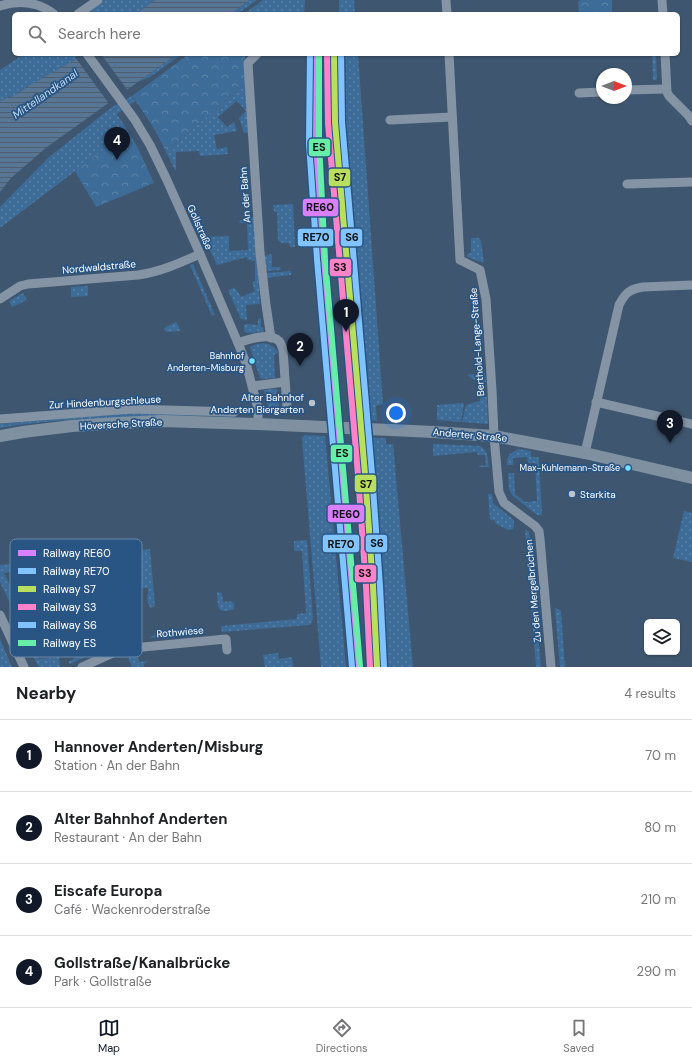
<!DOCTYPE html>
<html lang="en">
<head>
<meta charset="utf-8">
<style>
  :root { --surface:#fff; --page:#f2f2f2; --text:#202124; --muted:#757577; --line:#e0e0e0; --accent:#111827 }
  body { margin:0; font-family:"DM Sans",sans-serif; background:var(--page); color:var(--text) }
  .controls { position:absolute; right:12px; bottom:12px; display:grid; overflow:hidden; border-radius:6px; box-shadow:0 1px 3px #0004 }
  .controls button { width:36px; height:36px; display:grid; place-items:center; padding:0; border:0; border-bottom:1px solid var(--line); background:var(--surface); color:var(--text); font:20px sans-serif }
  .compass { position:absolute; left:596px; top:68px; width:36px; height:36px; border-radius:50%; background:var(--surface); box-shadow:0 1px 3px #0004; rotate:90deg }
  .you { position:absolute; left:396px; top:413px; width:14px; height:14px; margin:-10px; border:3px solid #fff; border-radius:50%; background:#1a73e8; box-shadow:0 0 0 6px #1a73e833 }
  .badge { display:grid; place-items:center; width:26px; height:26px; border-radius:50%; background:var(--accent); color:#fff; font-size:13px; font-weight:700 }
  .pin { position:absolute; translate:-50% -33px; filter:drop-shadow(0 1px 2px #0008) }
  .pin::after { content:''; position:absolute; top:21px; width:14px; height:12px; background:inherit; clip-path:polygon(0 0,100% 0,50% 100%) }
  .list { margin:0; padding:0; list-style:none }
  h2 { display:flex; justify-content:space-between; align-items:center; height:52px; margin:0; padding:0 16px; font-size:17px }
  h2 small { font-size:13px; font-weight:400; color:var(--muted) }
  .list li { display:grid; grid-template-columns:26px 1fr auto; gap:12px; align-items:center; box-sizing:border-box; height:72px; padding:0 16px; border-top:1px solid var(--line) }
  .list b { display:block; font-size:15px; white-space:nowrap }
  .list p { margin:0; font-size:13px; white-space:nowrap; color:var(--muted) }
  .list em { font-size:13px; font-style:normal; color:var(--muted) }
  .icon { flex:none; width:22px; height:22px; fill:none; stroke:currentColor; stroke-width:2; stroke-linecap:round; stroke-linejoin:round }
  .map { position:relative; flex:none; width:692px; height:667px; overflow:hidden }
  .search { position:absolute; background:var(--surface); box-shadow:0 1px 3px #0004; left:12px; right:12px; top:12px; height:44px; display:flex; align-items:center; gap:10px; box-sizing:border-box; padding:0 14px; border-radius:6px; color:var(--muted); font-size:15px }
  .sheet { height:340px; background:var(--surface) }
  nav { display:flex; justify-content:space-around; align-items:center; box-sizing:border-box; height:56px; border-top:1px solid var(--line); background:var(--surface); font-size:11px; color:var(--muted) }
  nav a { display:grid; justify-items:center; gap:2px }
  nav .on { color:var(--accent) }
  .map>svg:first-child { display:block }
  .grass { fill:url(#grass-dots) }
  .forest { fill:url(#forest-crowns) }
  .water { fill:url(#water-rules) }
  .pier { fill:#3e566f }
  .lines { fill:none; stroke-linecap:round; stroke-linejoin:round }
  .minor { stroke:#8594a5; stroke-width:9 }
  .secondary { stroke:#7f90a1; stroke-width:12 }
  .rail-1-casing { stroke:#295584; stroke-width:9 }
  .rail-2-casing { stroke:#295584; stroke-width:9 }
  .rail-3-casing { stroke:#295584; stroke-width:9 }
  .rail-4-casing { stroke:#295584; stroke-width:9 }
  .rail-5-casing { stroke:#295584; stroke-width:9 }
  .rail-6-casing { stroke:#295584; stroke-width:9 }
  .rail-1 { stroke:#d880ff; stroke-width:6 }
  .rail-2 { stroke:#80c4ff; stroke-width:6 }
  .rail-3 { stroke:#b9e05d; stroke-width:6 }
  .rail-4 { stroke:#fd82c7; stroke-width:6 }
  .rail-5 { stroke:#80c3ff; stroke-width:6 }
  .rail-6 { stroke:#66eda8; stroke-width:6 }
  .bus-dot { fill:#73e2fa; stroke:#295584; stroke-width:1.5 }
  .poi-dot { fill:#bbc4cd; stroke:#295584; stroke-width:1.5 }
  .labels { text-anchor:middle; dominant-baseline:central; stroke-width:3.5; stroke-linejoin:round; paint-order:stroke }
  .bus-label { font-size:9px; fill:#fff; stroke:#295584; text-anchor:end }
  .street-label { font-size:10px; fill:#fff; stroke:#295584 }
  .poi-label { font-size:10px; fill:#fff; stroke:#295584; text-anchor:end }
  .water-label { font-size:11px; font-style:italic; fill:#bfd7ee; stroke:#295584 }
  .key { fill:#295584; stroke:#6988a9; stroke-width:1 }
  .key-label { font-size:11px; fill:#fff }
  .line-badge { stroke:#295584; stroke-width:1.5 }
  .pale-badge-label { font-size:11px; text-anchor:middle; font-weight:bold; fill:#111 }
</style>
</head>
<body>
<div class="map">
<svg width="692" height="667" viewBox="0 0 692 667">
  <defs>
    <pattern id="grass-dots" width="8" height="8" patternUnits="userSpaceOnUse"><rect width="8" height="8" fill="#3e6c99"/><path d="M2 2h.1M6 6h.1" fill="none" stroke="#5b82a8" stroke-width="1.8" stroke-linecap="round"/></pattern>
    <pattern id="forest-crowns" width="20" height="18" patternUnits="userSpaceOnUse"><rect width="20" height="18" fill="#3e6c99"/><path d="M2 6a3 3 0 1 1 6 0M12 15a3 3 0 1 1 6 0" fill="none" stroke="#5b82a8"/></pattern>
    <pattern id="water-rules" width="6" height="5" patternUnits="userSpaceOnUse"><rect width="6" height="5" fill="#577594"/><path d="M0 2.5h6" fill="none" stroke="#515e6c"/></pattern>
  </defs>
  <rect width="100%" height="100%" fill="#3e566f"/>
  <g class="grass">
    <path d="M 104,0 L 155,0 L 136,14 L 83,14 Z"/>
    <path d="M 249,0 L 257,0 L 237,14 L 231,14 Z"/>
    <path d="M 263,0 L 305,0 L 304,14 L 244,14 Z"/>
    <path d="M 339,0 L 354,0 L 355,14 L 339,14 Z"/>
    <path d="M 24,54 L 83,54 L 73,61 L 30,85 L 17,94 L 0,101 L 0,70 Z"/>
    <path d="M 177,54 L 182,54 L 150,77 L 138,82 Z"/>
    <path d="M 338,54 L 358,54 L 383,404 L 376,406 L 377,421 L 369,420 L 365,418 L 344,175 Z"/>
    <path d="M 652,54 L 656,54 L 657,78 L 656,80 L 653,80 Z"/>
    <path d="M 247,82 L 250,133 L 244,133 L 239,118 L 246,111 L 237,101 L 218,117 L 227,127 L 234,122 L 237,131 L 214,135 L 217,149 L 227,147 L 228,154 L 200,156 L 199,151 L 176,152 L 176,170 L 175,170 L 166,152 Z"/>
    <path d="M 132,96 L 135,101 L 117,114 L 128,131 L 0,228 L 0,207 L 48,158 L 112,107 Z"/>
    <path d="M 293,204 L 295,247 L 290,247 L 289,243 L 282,243 L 278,240 L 277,212 L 274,212 L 273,205 Z"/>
    <path d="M 254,217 L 260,304 L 246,305 L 247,320 L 241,319 L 228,290 L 236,287 L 235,288 L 237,291 L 238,292 L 241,297 L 255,291 L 252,282 L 255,281 L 255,261 L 248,260 L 247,257 L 217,265 L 204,237 L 229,236 L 229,251 L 248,250 L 247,223 L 240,223 L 239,221 Z"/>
    <path d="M 471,238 L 479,238 L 481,241 L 484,263 L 467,257 L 467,254 L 471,253 Z"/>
    <path d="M 272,254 L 272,267 L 280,267 L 281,270 L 265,271 L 263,257 L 267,255 Z"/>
    <path d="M 193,264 L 215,315 L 212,316 L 190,265 Z"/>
    <path d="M 291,271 L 291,275 L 266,278 L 266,273 Z"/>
    <path d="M 88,286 L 88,296 L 71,297 L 71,287 Z"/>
    <path d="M 23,293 L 27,300 L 12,307 L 9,301 Z"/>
    <path d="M 261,318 L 261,327 L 263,327 L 264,332 L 247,333 L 244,331 L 244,325 L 247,324 L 258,325 L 258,319 Z"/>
    <path d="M 176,322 L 181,331 L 168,332 L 165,331 L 164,328 Z"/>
    <path d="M 256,344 C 266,343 272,343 278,352 L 274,355 L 275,378 L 262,379 L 260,378 L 250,347 Z"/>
    <path d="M 485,373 L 486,382 C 478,383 473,379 467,375 Z"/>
    <path d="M 271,389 L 277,389 L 279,413 L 278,415 L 269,409 L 264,390 Z"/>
    <path d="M 480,397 L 487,397 L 488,424 L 462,422 L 466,405 L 480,401 Z"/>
    <path d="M 462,403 L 464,404 L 461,422 L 437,420 L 437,405 Z"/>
    <path d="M 127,413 L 236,415 L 235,417 L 232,417 C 194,415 156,416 119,418 C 79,419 39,421 0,428 L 0,424 L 67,418 Z"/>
    <path d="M 304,435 L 325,436 L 346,667 L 321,667 L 302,439 Z"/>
    <path d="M 366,438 L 386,438 L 386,444 L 393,444 L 413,667 L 382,667 L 370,481 Z"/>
    <path d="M 434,444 L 480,446 C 488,450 488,458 489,467 L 479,467 L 479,466 L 486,465 L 485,455 L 478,455 L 477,452 L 433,456 L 433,444 Z"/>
    <path d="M 519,449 L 531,451 L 531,457 L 538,457 L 539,459 L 542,515 L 537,515 L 512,495 L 509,489 L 508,473 L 514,473 L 515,494 L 525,502 L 537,501 L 535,463 L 528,463 L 527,457 L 513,458 L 513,465 L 507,465 C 506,456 511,452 519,449 Z"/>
    <path d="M 360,451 L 366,520 L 374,656 L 370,657 L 352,452 Z"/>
    <path d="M 488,494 L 492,494 L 493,503 L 514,520 L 514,526 L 513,529 L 508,530 L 495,523 L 495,520 L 490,520 Z"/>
    <path d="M 684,511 L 692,513 L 692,562 L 673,558 Z"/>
    <path d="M 525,529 L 529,532 L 541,667 L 536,667 Z"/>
    <path d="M 307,540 L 313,619 L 311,624 L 309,625 L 222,632 L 221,626 L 297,619 L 297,614 L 306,613 L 302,551 L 295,551 L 294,549 L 294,541 Z"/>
    <path d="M 150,549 L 155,606 L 154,607 L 150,608 L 149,604 L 148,604 L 147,595 L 148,594 L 148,588 L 135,589 L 134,582 L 128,582 L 125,556 L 55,563 L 54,568 L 51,568 L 52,563 L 32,565 L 28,571 L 27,569 L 27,565 L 13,566 L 14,571 L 12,572 L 4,573 L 10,585 L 17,585 L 23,598 L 21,601 L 12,605 L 11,605 L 0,582 L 0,565 Z"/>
    <path d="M 217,592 L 222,593 L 223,602 L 232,601 L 233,603 L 234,603 L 234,607 L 233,610 L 224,611 L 220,610 L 218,606 Z"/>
    <path d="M 556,608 L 561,611 L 565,667 L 560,667 L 555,609 Z"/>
    <path d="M 19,610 L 21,611 L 27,625 L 26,629 L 39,659 L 59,657 L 60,667 L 39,667 L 37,664 L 14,613 L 15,612 Z"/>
    <path d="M 177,629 L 177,635 L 150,638 C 157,631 167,630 177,629 Z"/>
    <path d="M 113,637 L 115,637 L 117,638 L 118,643 L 106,647 L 70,664 L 68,662 L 77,657 L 77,656 L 110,641 Z"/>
    <path d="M 0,639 L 12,667 L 0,667 Z"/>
    <path d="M 278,653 L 279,659 L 292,657 L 293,667 L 265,667 L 263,655 Z"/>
    <path d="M 137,657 L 140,662 L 148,661 L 144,664 L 144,667 L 132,667 L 128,658 Z"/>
  </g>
  <g class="forest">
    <path d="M 580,0 L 612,0 L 612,14 L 579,14 L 578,2 Z"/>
    <path d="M 189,54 L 245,54 L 247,82 L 166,152 C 157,132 145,114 132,96 Z"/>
    <path d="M 128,131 L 138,148 L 154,183 L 96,207 L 75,171 Z"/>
  </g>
  <g class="water">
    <path d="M 155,0 L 249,0 L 231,14 L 136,14 Z"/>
    <path d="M 83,54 L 177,54 L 47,147 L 11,178 L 0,192 L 0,101 L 17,94 L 30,85 L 73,61 Z"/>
  </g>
  <path class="pier" d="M 79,54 L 101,54 L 128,91 L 110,105 L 75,57 Z"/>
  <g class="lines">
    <g class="minor">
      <path d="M 446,0 L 447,14"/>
      <path d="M 662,0 L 663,14"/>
      <path d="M 0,6 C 19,0 38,2 54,14"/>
      <path d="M 78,14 L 98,0"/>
      <path d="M 87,54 L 135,120 L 150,145 L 166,178 L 200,254 L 238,343 L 246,363 L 258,409 L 258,424"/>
      <path d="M 257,54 L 248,63 L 260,253 L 266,305 L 271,338"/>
      <path d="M 449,54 L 460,260 L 480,270 L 486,299 L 492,390 L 494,436 L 499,492 L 504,503 L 535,526 L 539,531 L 540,539 L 551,667"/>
      <path d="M 665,54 L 667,92 L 669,96 L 688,115 L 692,121"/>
      <path d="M 626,90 L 666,89"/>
      <path d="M 579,93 L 602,92"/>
      <path d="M 390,120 L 452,117"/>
      <path d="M 627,184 L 692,182"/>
      <path d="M 0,299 L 20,286 L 28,284 L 138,275 C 160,272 180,263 200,254"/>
      <path d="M 238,343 C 249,339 269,332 279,341 C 281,343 282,347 283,350 L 287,408"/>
      <path d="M 253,386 L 285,382"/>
      <path d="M 596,402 L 692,424"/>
      <path d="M 0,419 L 132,409 L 234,412"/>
      <path d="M 585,453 L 619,305 C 625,293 630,289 643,287 L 692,285"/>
      <path d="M 0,615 L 24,667"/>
      <path d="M 82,667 L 113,653 L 133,648 L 226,639 L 227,650"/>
    </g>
    <path class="secondary" d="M 0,436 L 23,432 L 72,426 L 118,423 L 161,421 L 258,424 L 434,432 L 494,436 L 585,453 L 692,478"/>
    <defs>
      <path id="rail-1" d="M 317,54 L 316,143 L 324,258 L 359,667"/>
      <path id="rail-2" d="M 310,54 L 309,143 L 317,259 L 352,667"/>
      <path id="rail-3" d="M 334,54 L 335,122 L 365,474 L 373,586 L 377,667"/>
      <path id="rail-4" d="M 327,54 L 328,123 L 358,475 L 366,586 L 370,667"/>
      <path id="rail-5" d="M 341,54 L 342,122 L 372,474 L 380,586 L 384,667"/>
      <path id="rail-6" d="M 319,54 L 319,142 L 325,259 L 360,666"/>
    </defs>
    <use href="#rail-1" class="rail-1-casing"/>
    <use href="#rail-2" class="rail-2-casing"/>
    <use href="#rail-3" class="rail-3-casing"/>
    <use href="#rail-4" class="rail-4-casing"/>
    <use href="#rail-5" class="rail-5-casing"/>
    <use href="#rail-6" class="rail-6-casing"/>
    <use href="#rail-1" class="rail-1"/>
    <use href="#rail-2" class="rail-2"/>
    <use href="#rail-3" class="rail-3"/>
    <use href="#rail-4" class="rail-4"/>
    <use href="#rail-5" class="rail-5"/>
    <use href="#rail-6" class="rail-6"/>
  </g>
  <g class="bus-dot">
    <circle cx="252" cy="361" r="3.5"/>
    <circle cx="628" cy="468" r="3.5"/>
  </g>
  <g class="poi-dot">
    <circle cx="312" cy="403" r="4"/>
    <circle cx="572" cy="494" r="4"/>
  </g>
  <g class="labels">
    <g class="bus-label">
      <text x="244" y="356">Bahnhof<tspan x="244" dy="12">Anderten-Misburg</tspan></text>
      <text x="620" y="468">Max-Kuhlemann-Straße</text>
    </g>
    <g class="street-label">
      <text transform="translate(245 195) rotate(-94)">An der Bahn</text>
      <text transform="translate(200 227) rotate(66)">Gollstraße</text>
      <text transform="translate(99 267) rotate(-5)">Nordwaldstraße</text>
      <text transform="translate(477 342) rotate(-94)">Berthold-Lange-Straße</text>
      <text transform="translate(105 402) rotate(-3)">Zur Hindenburgschleuse</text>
      <text transform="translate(121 424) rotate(-3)">Höversche Straße</text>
      <text transform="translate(470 435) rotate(5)">Anderter Straße</text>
      <text transform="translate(533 591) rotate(-95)">Zu den Mergelbrüchen</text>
      <text transform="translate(180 632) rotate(-5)">Rothwiese</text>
    </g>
    <g class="poi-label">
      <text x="304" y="397">Alter Bahnhof<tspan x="304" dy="12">Anderten Biergarten</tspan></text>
      <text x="580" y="494" text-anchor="start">Starkita</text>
    </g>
    <g class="water-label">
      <text transform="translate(45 94) rotate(-35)">Mittellandkanal</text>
    </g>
  </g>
  <rect x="10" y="539" width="132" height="118" rx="6" class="key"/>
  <rect x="18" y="550" width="18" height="6" fill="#d880ff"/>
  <rect x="18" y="568" width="18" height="6" fill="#80c4ff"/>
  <rect x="18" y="586" width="18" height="6" fill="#b9e05d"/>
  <rect x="18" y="604" width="18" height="6" fill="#fd82c7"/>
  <rect x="18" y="622" width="18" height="6" fill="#80c3ff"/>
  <rect x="18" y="640" width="18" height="6" fill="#66eda8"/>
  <g class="key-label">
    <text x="43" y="557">Railway RE60</text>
    <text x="43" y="575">Railway RE70</text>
    <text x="43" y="593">Railway S7</text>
    <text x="43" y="611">Railway S3</text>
    <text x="43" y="629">Railway S6</text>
    <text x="43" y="647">Railway ES</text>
  </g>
  <g class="line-badge">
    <rect x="308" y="138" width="23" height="19" rx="4" fill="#66eda8"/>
    <rect x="328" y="168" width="23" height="19" rx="4" fill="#b9e05d"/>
    <rect x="302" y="198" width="37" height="19" rx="4" fill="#d880ff"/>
    <rect x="340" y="228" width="23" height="19" rx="4" fill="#80c3ff"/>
    <rect x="297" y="228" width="37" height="19" rx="4" fill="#80c4ff"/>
    <rect x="329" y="258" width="23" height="19" rx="4" fill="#fd82c7"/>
    <rect x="330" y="444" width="23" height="19" rx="4" fill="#66eda8"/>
    <rect x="354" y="474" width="23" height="19" rx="4" fill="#b9e05d"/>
    <rect x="327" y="504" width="38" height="19" rx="4" fill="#d880ff"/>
    <rect x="365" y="534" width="23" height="19" rx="4" fill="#80c3ff"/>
    <rect x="322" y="534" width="38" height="19" rx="4" fill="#80c4ff"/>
    <rect x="354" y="564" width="23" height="19" rx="4" fill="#fd82c7"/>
  </g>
  <g class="pale-badge-label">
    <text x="319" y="151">ES</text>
    <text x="340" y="181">S7</text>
    <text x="320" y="211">RE60</text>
    <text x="352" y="241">S6</text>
    <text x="316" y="241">RE70</text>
    <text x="340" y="271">S3</text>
    <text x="342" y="457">ES</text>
    <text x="366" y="488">S7</text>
    <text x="346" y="518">RE60</text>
    <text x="377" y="547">S6</text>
    <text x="341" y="548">RE70</text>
    <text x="365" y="577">S3</text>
  </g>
</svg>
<div class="controls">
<button><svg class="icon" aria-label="layers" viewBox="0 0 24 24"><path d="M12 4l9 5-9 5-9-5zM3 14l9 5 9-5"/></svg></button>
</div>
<svg class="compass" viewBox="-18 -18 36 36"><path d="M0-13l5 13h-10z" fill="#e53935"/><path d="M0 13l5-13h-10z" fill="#757577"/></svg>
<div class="you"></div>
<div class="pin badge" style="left:346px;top:332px">1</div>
<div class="pin badge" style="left:300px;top:366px">2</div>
<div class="pin badge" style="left:670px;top:443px">3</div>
<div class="pin badge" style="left:117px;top:160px">4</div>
<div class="search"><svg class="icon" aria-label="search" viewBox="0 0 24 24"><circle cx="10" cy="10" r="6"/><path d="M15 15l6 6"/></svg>Search here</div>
</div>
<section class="sheet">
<h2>Nearby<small>4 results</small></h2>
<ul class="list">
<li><span class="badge">1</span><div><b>Hannover Anderten/Misburg</b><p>Station · An der Bahn</p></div><em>70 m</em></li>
<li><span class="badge">2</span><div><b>Alter Bahnhof Anderten</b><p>Restaurant · An der Bahn</p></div><em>80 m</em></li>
<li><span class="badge">3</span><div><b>Eiscafe Europa</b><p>Café · Wackenroderstraße</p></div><em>210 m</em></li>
<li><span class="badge">4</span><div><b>Gollstraße/Kanalbrücke</b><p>Park · Gollstraße</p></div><em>290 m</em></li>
</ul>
</section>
<nav>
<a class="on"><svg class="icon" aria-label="map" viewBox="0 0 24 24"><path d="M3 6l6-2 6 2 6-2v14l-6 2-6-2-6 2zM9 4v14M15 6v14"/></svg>Map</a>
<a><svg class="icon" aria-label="directions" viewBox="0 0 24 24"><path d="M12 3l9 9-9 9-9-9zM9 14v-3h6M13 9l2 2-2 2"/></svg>Directions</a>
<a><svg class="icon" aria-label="saved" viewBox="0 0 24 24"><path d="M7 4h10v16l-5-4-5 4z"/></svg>Saved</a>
</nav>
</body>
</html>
